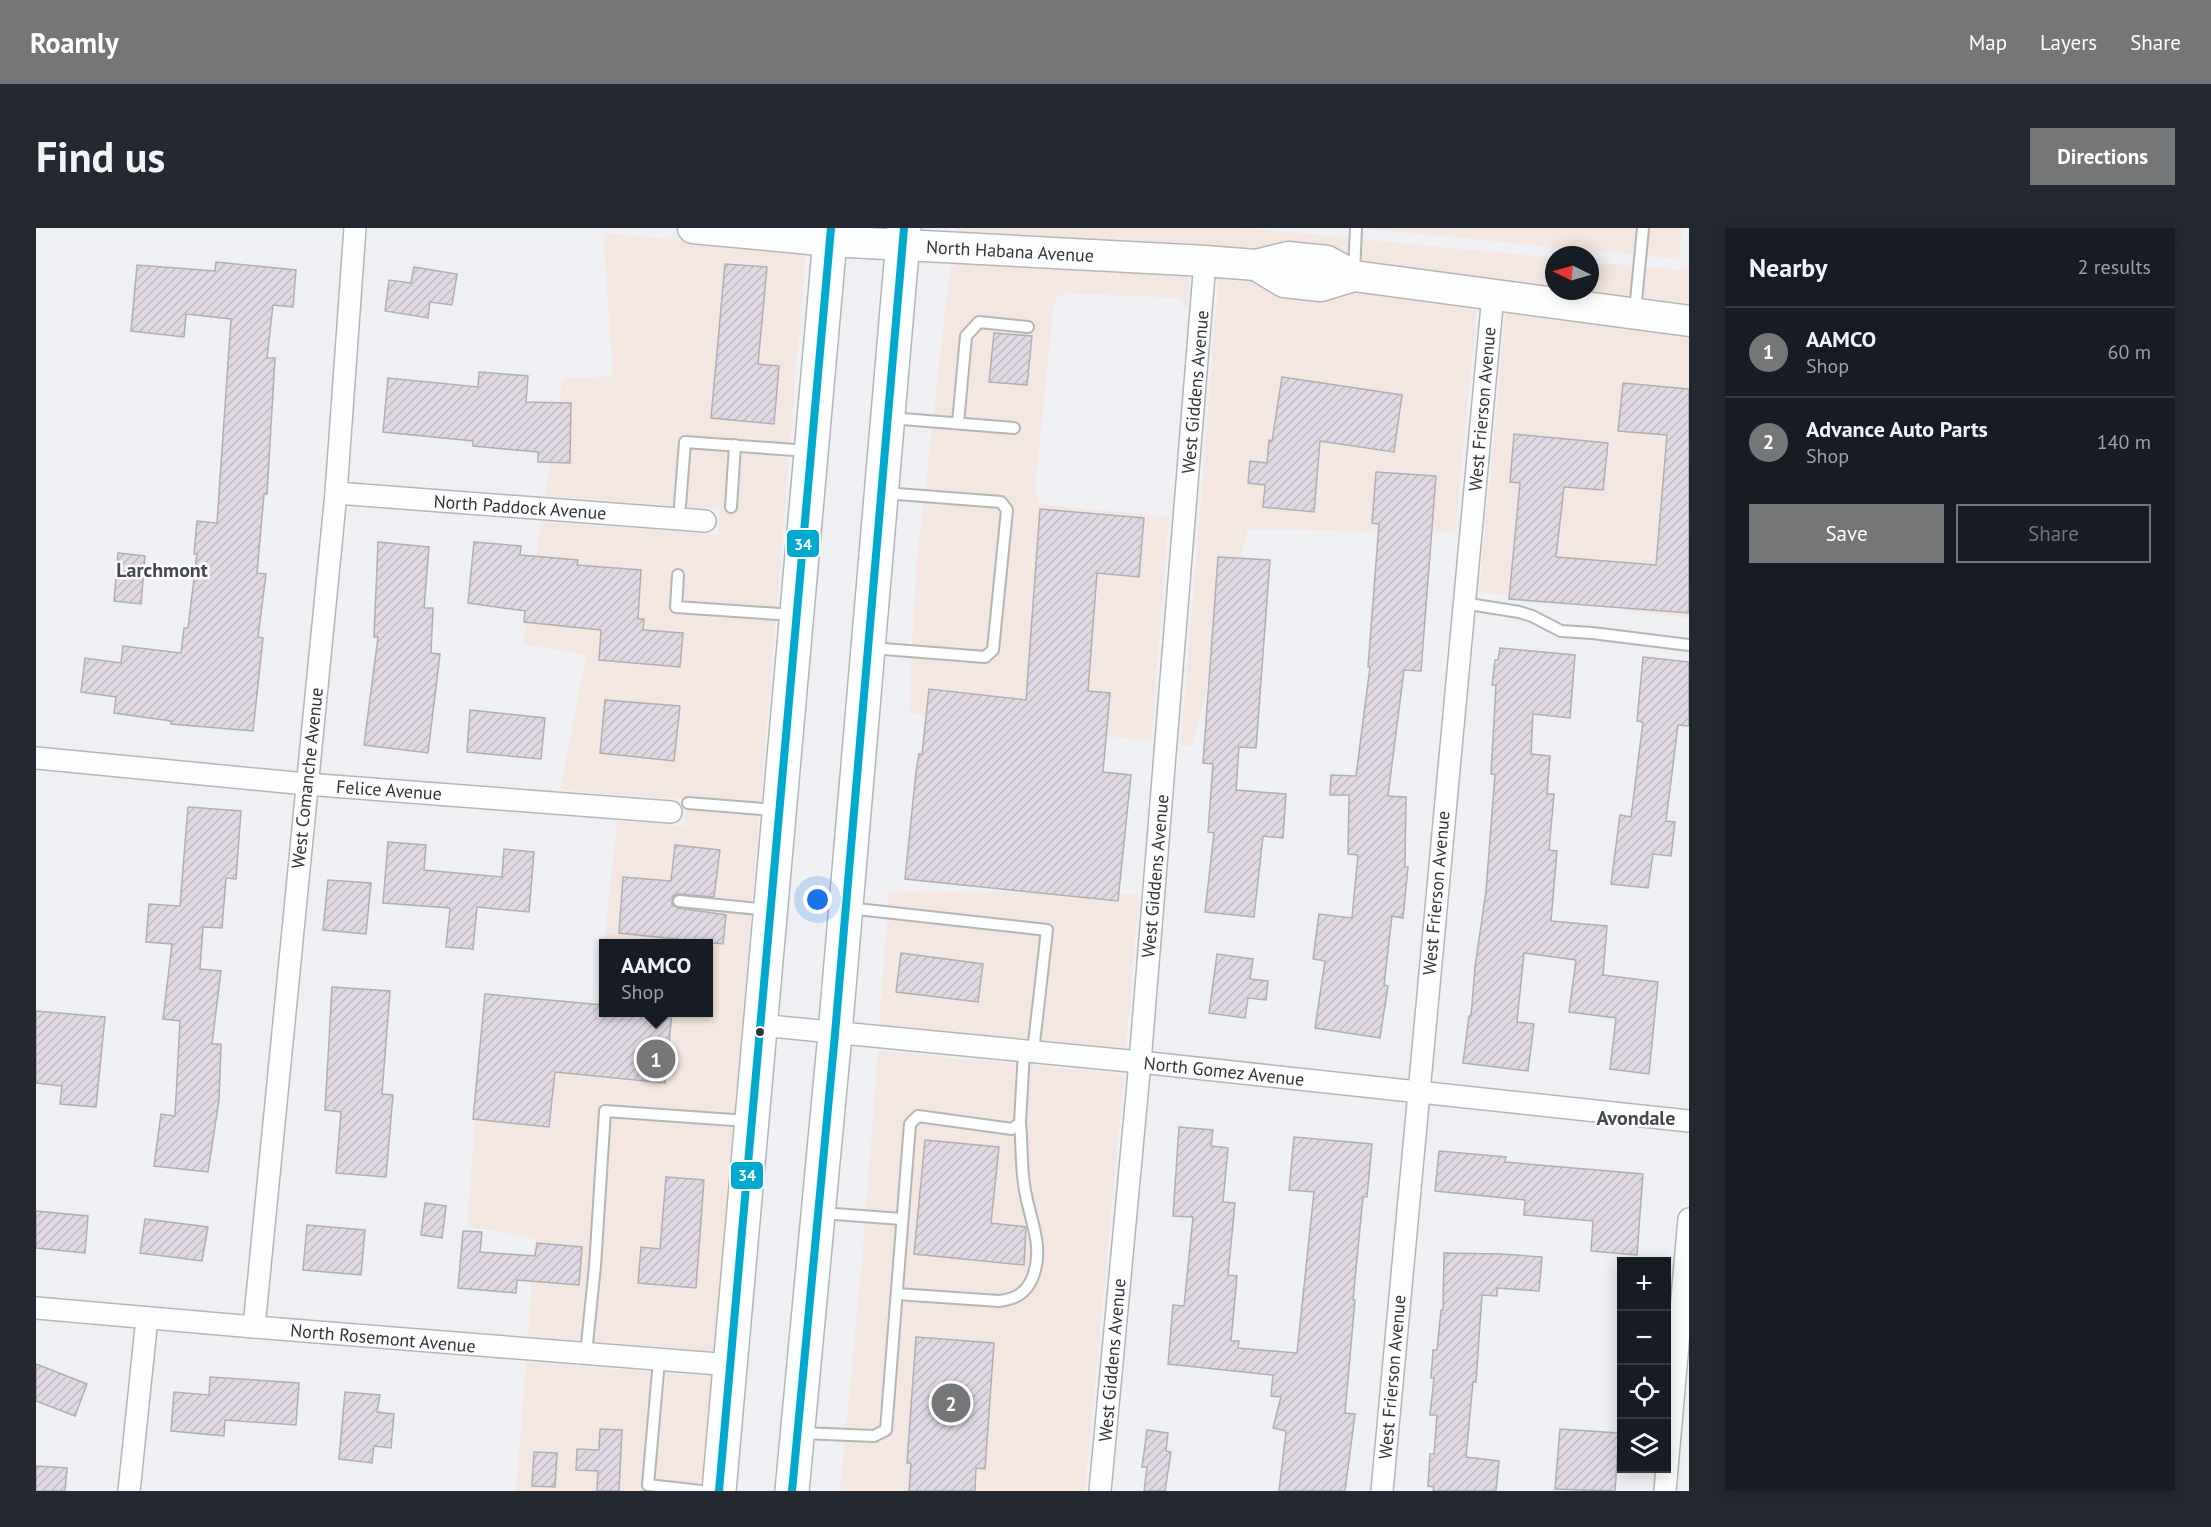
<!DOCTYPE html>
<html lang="en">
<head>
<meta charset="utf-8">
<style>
  :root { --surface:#171b24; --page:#242831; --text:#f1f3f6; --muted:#9ea1a6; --line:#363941; --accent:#747678 }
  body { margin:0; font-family:"PT Sans",sans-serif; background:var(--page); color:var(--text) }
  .controls { position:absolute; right:18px; bottom:18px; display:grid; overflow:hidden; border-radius:0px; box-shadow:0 3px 15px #0003 }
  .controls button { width:54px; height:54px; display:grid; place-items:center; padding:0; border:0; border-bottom:2px solid var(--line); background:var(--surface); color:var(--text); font:30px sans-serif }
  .compass { position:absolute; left:1509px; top:18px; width:54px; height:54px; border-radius:50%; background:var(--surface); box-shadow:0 3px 15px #0003; rotate:275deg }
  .you { position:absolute; left:782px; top:672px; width:21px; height:21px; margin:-15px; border:4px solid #fff; border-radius:50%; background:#1a73e8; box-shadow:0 0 0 9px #1a73e833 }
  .badge { display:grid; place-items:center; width:39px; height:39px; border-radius:50%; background:var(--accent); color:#fff; font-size:20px; font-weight:700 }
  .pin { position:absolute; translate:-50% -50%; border:3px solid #fff; box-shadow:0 2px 6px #0006 }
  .popup { position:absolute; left:563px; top:711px; width:114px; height:78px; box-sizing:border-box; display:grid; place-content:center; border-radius:0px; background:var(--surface); filter:drop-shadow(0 2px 4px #0005); font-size:20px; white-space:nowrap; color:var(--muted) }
  .popup b { font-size:22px; color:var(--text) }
  .popup::after { content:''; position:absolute; left:50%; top:100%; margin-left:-12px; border:12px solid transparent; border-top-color:var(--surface) }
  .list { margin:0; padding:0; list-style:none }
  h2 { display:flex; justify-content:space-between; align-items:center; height:78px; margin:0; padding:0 24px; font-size:26px }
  h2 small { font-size:20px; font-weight:400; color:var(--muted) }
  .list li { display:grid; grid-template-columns:39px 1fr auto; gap:18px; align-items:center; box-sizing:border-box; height:90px; padding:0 24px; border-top:2px solid var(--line) }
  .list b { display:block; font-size:22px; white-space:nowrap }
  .list p { margin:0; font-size:20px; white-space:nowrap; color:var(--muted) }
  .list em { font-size:20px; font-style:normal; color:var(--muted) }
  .actions { display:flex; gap:12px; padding:18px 24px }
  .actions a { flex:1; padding:14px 0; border:2px solid var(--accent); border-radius:0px; text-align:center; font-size:21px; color:var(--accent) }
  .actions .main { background:var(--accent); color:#fff }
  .icon { flex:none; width:33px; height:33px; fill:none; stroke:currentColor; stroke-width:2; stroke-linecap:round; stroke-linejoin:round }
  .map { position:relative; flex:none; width:1653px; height:1263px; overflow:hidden; border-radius:0px }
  header { display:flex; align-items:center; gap:36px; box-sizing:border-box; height:84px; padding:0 30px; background:var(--accent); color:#fff }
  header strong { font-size:28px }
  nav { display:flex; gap:33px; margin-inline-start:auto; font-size:21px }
  .intro { display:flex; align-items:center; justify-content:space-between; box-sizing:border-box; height:144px; padding:0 36px }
  h1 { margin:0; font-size:42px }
  .button { padding:15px 27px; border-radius:0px; background:var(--accent); color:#fff; font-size:21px; font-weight:700 }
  main { display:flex; gap:36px; padding:0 36px }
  aside { flex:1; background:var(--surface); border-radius:0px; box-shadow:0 3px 15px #0003 }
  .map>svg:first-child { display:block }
  .commercial { fill:#f4e7e2 }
  .building { fill:url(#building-hatch); stroke:#afb0b2; stroke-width:1.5 }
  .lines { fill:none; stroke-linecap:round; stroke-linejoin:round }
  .lane-casing { stroke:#b5b6b8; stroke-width:14 }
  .street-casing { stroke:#b5b6b8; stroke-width:24 }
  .secondary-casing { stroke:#b5b6b8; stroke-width:33 }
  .primary-casing { stroke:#b5b6b8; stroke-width:36 }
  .lane { stroke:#fcfdfd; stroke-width:10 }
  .street { stroke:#fcfdfd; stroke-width:21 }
  .secondary { stroke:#fcfdfd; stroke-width:30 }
  .primary { stroke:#fcfdfd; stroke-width:33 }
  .bus-1-casing { stroke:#fcfdfe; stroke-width:12 }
  .bus-1 { stroke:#00a9ce; stroke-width:8 }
  .bus-dot { fill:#323436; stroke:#fcfdfe; stroke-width:2 }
  .labels { text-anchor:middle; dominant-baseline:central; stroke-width:5; stroke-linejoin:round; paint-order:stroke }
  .street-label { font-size:18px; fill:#323436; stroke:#fcfdfe }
  .neighbourhood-label { font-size:20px; font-weight:bold; fill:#45484c; stroke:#fcfdfe }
  .line-badge { stroke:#fcfdfe; stroke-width:2 }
  .badge-label { font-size:16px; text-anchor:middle; font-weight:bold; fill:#fff }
</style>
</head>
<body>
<header>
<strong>Roamly</strong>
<nav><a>Map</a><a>Layers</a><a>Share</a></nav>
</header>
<div class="intro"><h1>Find us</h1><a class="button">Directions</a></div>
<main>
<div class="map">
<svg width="1653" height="1263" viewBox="0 0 1653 1263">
  <defs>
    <pattern id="building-hatch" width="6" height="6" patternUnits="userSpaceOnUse" patternTransform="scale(1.5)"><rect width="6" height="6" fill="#e0d8e3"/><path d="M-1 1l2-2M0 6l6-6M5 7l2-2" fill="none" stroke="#c1bac3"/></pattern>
  </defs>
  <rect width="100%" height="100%" fill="#eef0f3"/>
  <g class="commercial">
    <path d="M 919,0 L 1210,0 L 1518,30 L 1518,62 L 1329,36 L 1327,31 L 1320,33 L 1222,23 L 1216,19 L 1212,24 L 919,6 Z"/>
    <path d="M 1321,0 L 1646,0 L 1643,31 Z"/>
    <path d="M 567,5 L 770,23 L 679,1123 L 492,1108 L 499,1010 L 431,998 L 448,771 L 561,780 L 567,722 L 568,784 L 672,784 L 672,716 L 568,715 L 581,593 L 648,598 L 651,572 L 524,562 L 550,427 L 487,416 L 505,294 L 682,307 L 684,281 L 509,268 L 526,151 L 577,148 Z"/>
    <path d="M 915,32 L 1154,45 L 1151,79 L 1145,72 L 1137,70 L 1031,65 L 1021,69 L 1018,75 L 999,265 L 1003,274 L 1010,277 L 1133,289 L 1115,513 L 873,485 L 880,340 Z"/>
    <path d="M 1554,34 L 1642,42 L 1649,41 L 1653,37 L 1653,80 L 1529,63 L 1554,63 Z"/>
    <path d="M 1183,47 L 1209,50 L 1210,54 L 1218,52 L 1317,62 L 1323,66 L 1326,62 L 1441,78 L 1419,305 L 1212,301 L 1156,518 L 1145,517 Z"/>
    <path d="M 1470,82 L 1653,106 L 1653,390 L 1443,364 Z"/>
    <path d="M 853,663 L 1103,666 L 1090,820 L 843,797 Z"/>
    <path d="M 842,823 L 1088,846 L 1049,1263 L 804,1263 L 826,1031 Z"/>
    <path d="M 490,1134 L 677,1149 L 668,1263 L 480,1263 Z"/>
  </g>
  <g class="building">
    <path d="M 180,34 L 260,42 L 257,79 L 237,77 L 231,130 L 239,130 L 231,266 L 228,266 L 221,345 L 230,346 L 222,409 L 227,410 L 217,503 L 135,496 L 135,493 L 78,485 L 80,469 L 45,464 L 49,430 L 85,435 L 87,418 L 145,425 L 148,400 L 152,400 L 161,326 L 158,326 L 161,293 L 181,295 L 195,91 L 150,86 L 148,109 L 95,103 L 101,37 L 179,43 Z"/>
    <path d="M 689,36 L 731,39 L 722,136 L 743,138 L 738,196 L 675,190 Z"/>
    <path d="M 378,39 L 421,46 L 416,77 L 394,74 L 392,90 L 349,83 L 353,52 L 375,55 Z"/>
    <path d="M 958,105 L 996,108 L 991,157 L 953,154 Z"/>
    <path d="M 443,144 L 492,148 L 490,174 L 535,175 L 534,235 L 502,234 L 502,224 L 437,218 L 437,213 L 347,204 L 352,150 L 442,159 Z"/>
    <path d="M 1246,149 L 1366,167 L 1358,224 L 1284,213 L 1278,284 L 1227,279 L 1229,257 L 1212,255 L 1214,233 L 1231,235 L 1233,212 L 1236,213 Z"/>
    <path d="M 1587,155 L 1653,161 L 1653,385 L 1473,371 L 1484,255 L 1474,254 L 1478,206 L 1572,215 L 1567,262 L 1528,259 L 1520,329 L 1620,337 L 1631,207 L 1582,203 Z"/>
    <path d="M 1340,244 L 1400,248 L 1385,443 L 1368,442 L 1352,568 L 1370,569 L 1369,639 L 1372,639 L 1367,690 L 1356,688 L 1348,757 L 1352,758 L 1344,810 L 1279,800 L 1289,733 L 1277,731 L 1283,686 L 1316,690 L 1322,627 L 1312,626 L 1313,567 L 1294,567 L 1295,547 L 1320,548 L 1334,439 L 1332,439 L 1343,296 L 1336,295 Z"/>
    <path d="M 1004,281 L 1108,290 L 1103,349 L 1061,345 L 1052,463 L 1074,465 L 1067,544 L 1095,547 L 1082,673 L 869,651 L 880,544 L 883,526 L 886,526 L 893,461 L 990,472 Z"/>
    <path d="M 342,314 L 393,319 L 388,380 L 397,380 L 395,425 L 404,426 L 392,525 L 328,517 L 342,409 L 338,409 Z"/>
    <path d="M 438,314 L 485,318 L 484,327 L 542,332 L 541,337 L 605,342 L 602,391 L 608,391 L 607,402 L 647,405 L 644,439 L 563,432 L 565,402 L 488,394 L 489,383 L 432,375 Z"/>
    <path d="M 82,325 L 109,328 L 105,376 L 78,373 Z"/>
    <path d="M 1182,329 L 1234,332 L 1220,520 L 1203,519 L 1200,562 L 1250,566 L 1247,610 L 1227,608 L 1218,689 L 1169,684 L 1178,605 L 1172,604 L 1177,536 L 1167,535 Z"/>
    <path d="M 1464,420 L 1539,427 L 1534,490 L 1497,486 L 1495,526 L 1514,528 L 1511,566 L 1518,566 L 1513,622 L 1521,623 L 1515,693 L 1571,698 L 1567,747 L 1622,754 L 1613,846 L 1574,841 L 1580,790 L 1533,784 L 1540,732 L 1488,725 L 1481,794 L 1498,796 L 1492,843 L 1427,835 L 1433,788 L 1435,788 L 1439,739 L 1450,663 L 1459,546 L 1455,546 L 1460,457 L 1456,457 L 1459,432 L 1462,432 Z"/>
    <path d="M 1607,429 L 1653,434 L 1653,498 L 1642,497 L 1630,593 L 1639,594 L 1635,628 L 1617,626 L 1612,660 L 1575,656 L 1584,587 L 1595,589 L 1607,494 L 1601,493 Z"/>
    <path d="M 569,472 L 644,478 L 638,533 L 564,525 Z"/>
    <path d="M 434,482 L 509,490 L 505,531 L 431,524 Z"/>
    <path d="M 152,579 L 205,583 L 200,651 L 190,650 L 186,700 L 167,699 L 164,741 L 185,743 L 176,816 L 185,816 L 183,872 L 172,944 L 118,938 L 125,886 L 139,888 L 144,793 L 127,791 L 136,716 L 110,714 L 113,676 L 144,678 Z"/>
    <path d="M 352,614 L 390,617 L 388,642 L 466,649 L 468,621 L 498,624 L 493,684 L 441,679 L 437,721 L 410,719 L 414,680 L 347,675 Z"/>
    <path d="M 639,617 L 684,622 L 678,669 L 643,666 L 637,668 L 636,673 L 636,677 L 642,680 L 690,687 L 687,716 L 583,705 L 587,649 L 635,653 Z"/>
    <path d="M 292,652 L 335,655 L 330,706 L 287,702 Z"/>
    <path d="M 865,725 L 947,736 L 942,774 L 860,764 Z"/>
    <path d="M 1181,726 L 1217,731 L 1214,751 L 1232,753 L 1230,772 L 1212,770 L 1209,790 L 1173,785 Z"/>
    <path d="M 296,759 L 354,763 L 346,866 L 357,867 L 350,949 L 300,945 L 305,884 L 289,882 Z"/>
    <path d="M 449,766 L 567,777 L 567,784 L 636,784 L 629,855 L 519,844 L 513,899 L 437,891 Z"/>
    <path d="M 0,783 L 69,789 L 60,879 L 24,876 L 26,858 L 0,855 Z"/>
    <path d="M 1143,899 L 1177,902 L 1175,918 L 1192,920 L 1187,974 L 1199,975 L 1192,1047 L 1201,1048 L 1195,1113 L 1203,1113 L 1202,1120 L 1261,1125 L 1278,964 L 1253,962 L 1258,909 L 1336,916 L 1331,969 L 1327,969 L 1317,1072 L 1319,1072 L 1309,1185 L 1319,1186 L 1309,1263 L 1243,1263 L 1250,1203 L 1237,1200 L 1245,1169 L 1235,1168 L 1237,1147 L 1132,1136 L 1137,1077 L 1148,1078 L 1157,989 L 1137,988 Z"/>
    <path d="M 889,912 L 963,919 L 955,995 L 990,999 L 988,1037 L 878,1026 Z"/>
    <path d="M 1403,923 L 1470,929 L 1469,934 L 1607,946 L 1601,1027 L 1555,1023 L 1557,993 L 1488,987 L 1489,972 L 1399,963 Z"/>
    <path d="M 630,949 L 668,952 L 660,1060 L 602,1055 L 605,1019 L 624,1021 Z"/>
    <path d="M 389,975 L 410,978 L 406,1010 L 385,1007 Z"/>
    <path d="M 0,983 L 52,988 L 49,1025 L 0,1020 Z"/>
    <path d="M 109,991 L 172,999 L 166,1033 L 104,1025 Z"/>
    <path d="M 271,997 L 329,1002 L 325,1047 L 267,1042 Z"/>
    <path d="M 427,1003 L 446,1004 L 444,1024 L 499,1028 L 501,1015 L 546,1019 L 543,1057 L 481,1052 L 480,1065 L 422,1060 Z"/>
    <path d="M 1408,1025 L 1465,1026 L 1506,1029 L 1503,1063 L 1461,1060 L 1461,1068 L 1446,1067 L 1440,1154 L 1437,1154 L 1430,1229 L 1463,1233 L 1460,1263 L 1397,1263 L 1398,1259 L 1392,1258 L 1394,1226 L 1398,1226 L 1401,1187 L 1394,1187 L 1398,1150 L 1395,1150 L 1397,1122 L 1401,1122 L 1405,1082 L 1407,1082 Z"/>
    <path d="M 880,1109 L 958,1115 L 949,1241 L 940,1240 L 939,1263 L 873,1263 L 875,1235 L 871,1235 Z"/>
    <path d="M 0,1136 L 51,1156 L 39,1188 L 0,1173 Z"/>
    <path d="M 174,1149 L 263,1155 L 260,1197 L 189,1192 L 188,1208 L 135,1203 L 138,1164 L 173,1167 Z"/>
    <path d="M 309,1164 L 344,1167 L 341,1184 L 358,1186 L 355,1220 L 338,1218 L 336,1235 L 303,1231 Z"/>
    <path d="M 564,1201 L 586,1202 L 583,1263 L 561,1263 L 562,1243 L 540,1242 L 541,1221 L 563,1222 Z"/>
    <path d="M 1524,1201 L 1583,1205 L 1579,1263 L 1519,1261 Z"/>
    <path d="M 1111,1202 L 1132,1205 L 1130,1223 L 1135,1224 L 1129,1263 L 1108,1263 L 1111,1239 L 1106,1239 Z"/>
    <path d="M 498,1224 L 521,1225 L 519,1259 L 496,1258 Z"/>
    <path d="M 0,1238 L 31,1240 L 29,1263 L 0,1263 Z"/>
  </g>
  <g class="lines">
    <defs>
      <g id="lane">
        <path d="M 1318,45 L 1320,0"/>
        <path d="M 1599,83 L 1607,0"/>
        <path d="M 854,190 L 978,200"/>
        <path d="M 922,195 L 930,108 L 943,94 L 992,99"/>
        <path d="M 644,278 L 649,214 L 772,223"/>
        <path d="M 695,279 L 699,217"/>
        <path d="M 642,347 L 640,379 L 757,387"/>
        <path d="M 1427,375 L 1483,384 L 1496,388 L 1525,403 L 1556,405 L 1653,417"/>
        <path d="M 835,420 L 949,429 L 957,422 L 971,282 L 965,274 L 848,265"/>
        <path d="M 652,575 L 739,582"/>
        <path d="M 643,673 L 732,682"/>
        <path d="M 812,680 L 1011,702 L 997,824"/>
        <path d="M 785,985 L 866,991"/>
        <path d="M 861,1066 L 963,1073 C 979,1071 989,1066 996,1051 C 1010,1018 992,989 988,956 C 985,936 986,915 984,895"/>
        <path d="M 550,1126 L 559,1038 L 569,883 L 712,893"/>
        <path d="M 623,1132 L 612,1257 L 665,1263"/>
        <path d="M 765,1205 L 838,1208 L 850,1202 L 874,896 L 882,888 L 976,901 L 984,895 L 988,823"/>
      </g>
      <g id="street">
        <path d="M 300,265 L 669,293"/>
        <path d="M 0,530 L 270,556 L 635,584"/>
        <path d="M 723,797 L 1104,834 L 1653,893"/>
        <path d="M 0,1080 L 218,1099 L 695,1137"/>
        <path d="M 218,1099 L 300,265 L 319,0"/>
        <path d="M 93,1263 L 111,1090"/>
        <path d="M 1064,1263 L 1104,834 L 1169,33"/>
        <path d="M 1346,1263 L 1457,67"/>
        <path d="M 1629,1263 L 1653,991"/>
      </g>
      <g id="secondary">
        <path d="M 657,0 L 794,13 L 1169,33 L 1220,37 L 1252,29 L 1291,33 L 1318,48 L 1653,93"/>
        <path d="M 1220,37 L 1248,54 L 1285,58 L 1318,48"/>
      </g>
      <g id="primary">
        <path d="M 683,1263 L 795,0"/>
        <path d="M 756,1263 L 799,806 L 868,0"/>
      </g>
    </defs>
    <use href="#lane" class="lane-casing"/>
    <use href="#street" class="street-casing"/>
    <use href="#secondary" class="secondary-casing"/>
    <use href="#primary" class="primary-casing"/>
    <use href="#lane" class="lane"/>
    <use href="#street" class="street"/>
    <use href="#secondary" class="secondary"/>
    <use href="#primary" class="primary"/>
    <defs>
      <g id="bus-1">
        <path d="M 683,1263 L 795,0"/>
        <path d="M 756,1263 L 799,806 L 868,0"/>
      </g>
    </defs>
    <use href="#bus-1" class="bus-1-casing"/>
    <use href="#bus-1" class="bus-1"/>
  </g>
  <circle class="bus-dot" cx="724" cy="804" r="5"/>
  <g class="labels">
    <g class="street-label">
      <text transform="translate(974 23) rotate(3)">North Habana Avenue</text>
      <text transform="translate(1159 164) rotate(-85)">West Giddens Avenue</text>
      <text transform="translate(1446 181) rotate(-85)">West Frierson Avenue</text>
      <text transform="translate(484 279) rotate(4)">North Paddock Avenue</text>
      <text transform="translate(271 550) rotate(-84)">West Comanche Avenue</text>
      <text transform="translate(353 562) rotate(4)">Felice Avenue</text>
      <text transform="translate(1119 648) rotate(-85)">West Giddens Avenue</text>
      <text transform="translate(1400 665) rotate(-85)">West Frierson Avenue</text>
      <text transform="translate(1188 843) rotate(6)">North Gomez Avenue</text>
      <text transform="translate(347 1110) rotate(5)">North Rosemont Avenue</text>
      <text transform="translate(1076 1132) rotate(-85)">West Giddens Avenue</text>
      <text transform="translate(1356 1149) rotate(-85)">West Frierson Avenue</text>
    </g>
    <g class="neighbourhood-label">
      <text x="126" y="342">Larchmont</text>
      <text x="1600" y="890">Avondale</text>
    </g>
  </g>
  <g class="line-badge">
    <rect x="750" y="301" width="34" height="29" rx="6" fill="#00a9ce"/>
    <rect x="694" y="933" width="34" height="29" rx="6" fill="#00a9ce"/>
  </g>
  <g class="badge-label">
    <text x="767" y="322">34</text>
    <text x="711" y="953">34</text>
  </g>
</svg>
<div class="controls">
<button>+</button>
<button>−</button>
<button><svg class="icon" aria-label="locate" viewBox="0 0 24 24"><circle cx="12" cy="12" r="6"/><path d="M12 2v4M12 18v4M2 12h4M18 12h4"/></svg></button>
<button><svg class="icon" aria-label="layers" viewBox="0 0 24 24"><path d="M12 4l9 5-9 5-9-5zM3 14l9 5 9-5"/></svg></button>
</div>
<svg class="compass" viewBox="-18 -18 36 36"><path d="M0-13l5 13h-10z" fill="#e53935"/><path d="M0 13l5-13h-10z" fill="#9ea1a6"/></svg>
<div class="you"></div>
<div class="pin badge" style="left:620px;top:831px">1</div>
<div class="popup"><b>AAMCO</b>Shop</div>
<div class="pin badge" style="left:915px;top:1175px">2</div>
</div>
<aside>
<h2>Nearby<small>2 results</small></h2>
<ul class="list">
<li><span class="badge">1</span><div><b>AAMCO</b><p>Shop</p></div><em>60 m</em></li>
<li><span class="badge">2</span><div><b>Advance Auto Parts</b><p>Shop</p></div><em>140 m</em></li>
</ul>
<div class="actions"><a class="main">Save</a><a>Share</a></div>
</aside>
</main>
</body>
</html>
